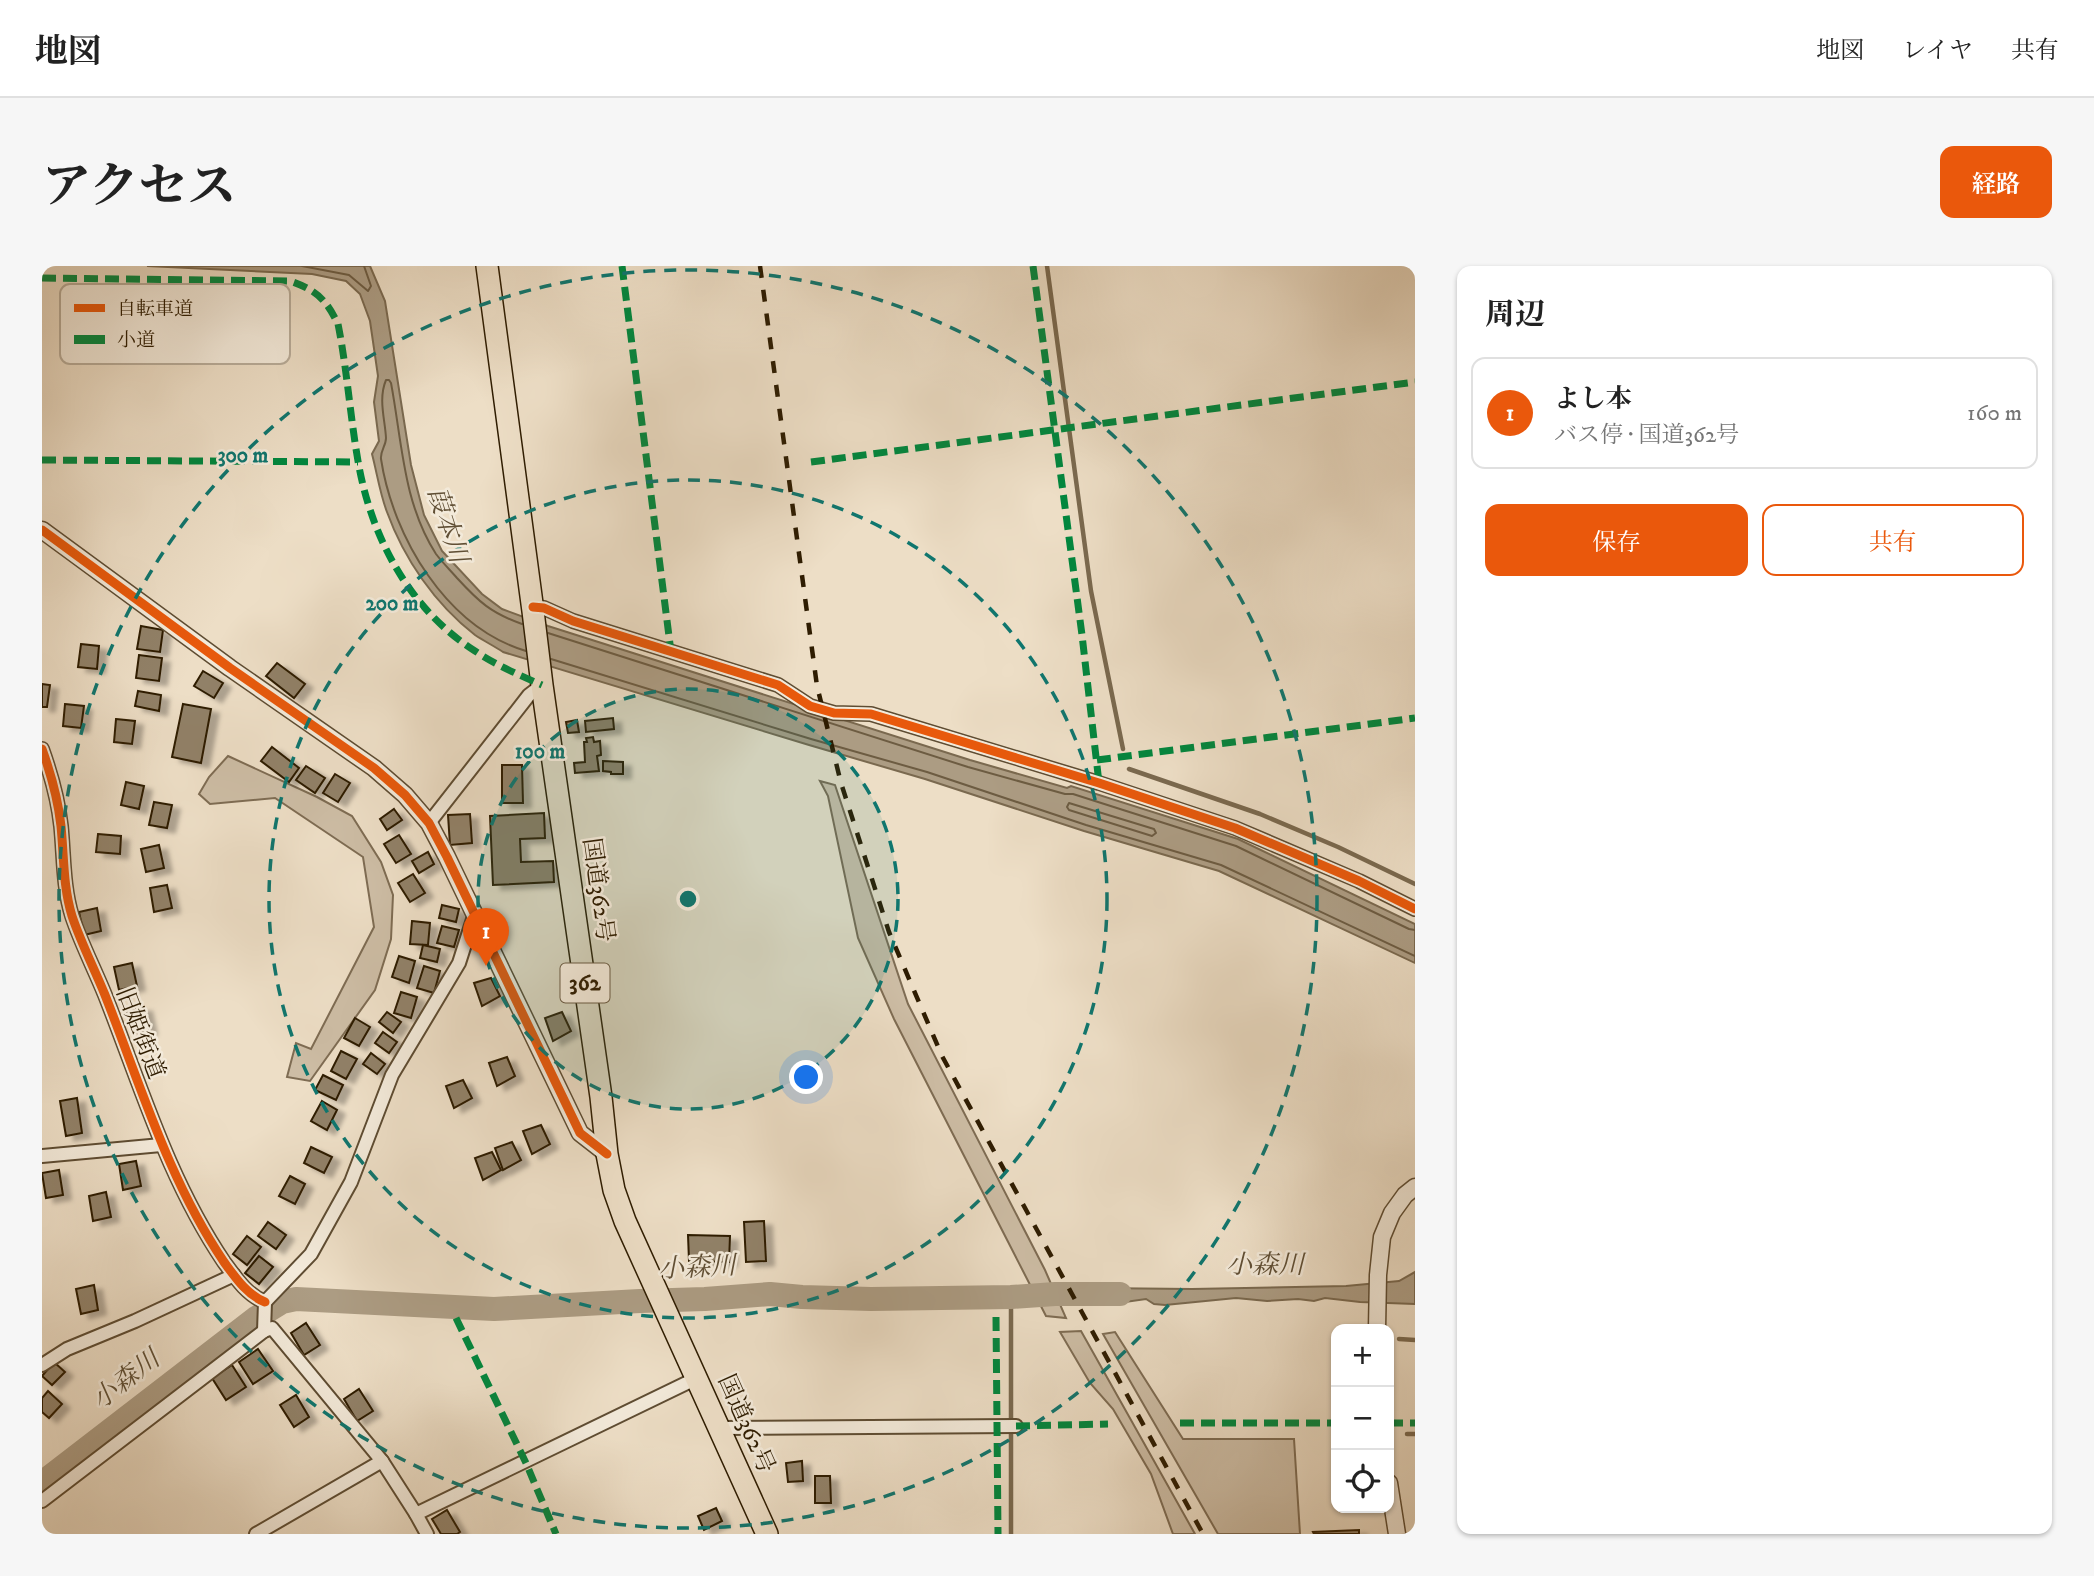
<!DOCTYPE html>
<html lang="ja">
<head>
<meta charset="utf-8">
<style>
  :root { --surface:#fff; --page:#f6f6f6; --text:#222; --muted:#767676; --line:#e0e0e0; --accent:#ea580c }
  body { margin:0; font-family:"IM FELL DW Pica","Noto Serif JP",serif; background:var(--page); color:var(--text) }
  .controls { position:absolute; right:21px; bottom:21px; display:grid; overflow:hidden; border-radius:14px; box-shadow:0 2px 5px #0004 }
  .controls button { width:63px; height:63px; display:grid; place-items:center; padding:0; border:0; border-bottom:2px solid var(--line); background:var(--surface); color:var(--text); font:35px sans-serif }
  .you { position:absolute; left:765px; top:812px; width:24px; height:24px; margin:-18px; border:5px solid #fff; border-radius:50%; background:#1a73e8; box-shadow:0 0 0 10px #1a73e833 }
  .badge { display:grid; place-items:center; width:46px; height:46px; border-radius:50%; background:var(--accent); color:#fff; font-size:23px; font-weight:700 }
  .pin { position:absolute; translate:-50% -58px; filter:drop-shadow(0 2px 4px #0008) }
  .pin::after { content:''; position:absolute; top:37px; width:24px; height:21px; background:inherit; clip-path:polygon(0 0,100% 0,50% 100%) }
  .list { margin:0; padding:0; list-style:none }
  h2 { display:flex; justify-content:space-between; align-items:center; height:91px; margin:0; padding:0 28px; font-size:30px }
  h2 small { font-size:23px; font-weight:400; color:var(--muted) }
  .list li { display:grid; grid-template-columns:46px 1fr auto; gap:21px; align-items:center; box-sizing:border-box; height:112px; margin:0 14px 14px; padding:0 14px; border:2px solid var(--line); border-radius:14px }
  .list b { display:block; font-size:26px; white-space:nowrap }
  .list p { margin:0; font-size:23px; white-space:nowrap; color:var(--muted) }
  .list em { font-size:23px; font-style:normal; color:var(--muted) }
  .actions { display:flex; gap:14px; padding:21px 28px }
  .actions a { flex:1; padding:16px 0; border:2px solid var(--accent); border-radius:14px; text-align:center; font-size:24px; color:var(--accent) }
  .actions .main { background:var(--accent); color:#fff }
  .icon { flex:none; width:38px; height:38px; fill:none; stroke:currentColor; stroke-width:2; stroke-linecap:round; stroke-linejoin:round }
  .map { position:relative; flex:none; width:1373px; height:1268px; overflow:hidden; border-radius:14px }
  header { display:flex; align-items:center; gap:42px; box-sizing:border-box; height:98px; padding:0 35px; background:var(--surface); border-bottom:2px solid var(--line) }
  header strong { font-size:33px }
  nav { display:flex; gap:38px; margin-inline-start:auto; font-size:24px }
  .intro { display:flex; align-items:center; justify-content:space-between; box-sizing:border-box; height:168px; padding:0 42px }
  h1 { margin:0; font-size:49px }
  .button { padding:18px 32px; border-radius:14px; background:var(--accent); color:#fff; font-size:24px; font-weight:700 }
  main { display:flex; gap:42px; padding:0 42px }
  aside { flex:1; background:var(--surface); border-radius:14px; box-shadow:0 2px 5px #0004 }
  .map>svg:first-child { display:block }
  .green { fill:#cdbda5; stroke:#7e6c53; stroke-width:2 }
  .water { fill:#ac9c83; stroke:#7a694f; stroke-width:2 }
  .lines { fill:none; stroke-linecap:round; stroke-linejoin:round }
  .shore { stroke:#6d5c42; stroke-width:2 }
  .stream { stroke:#7a694f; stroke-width:4.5 }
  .river { stroke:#ac9c83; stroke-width:24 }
  .building { fill:#918167; stroke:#2e1c01; stroke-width:2; filter:url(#shadow) }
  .minor-casing { stroke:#5e4c32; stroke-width:16 }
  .tertiary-casing { stroke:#5e4c32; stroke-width:19 }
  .trunk-casing { stroke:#2e1c01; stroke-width:24 }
  .minor { stroke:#f3eada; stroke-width:12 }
  .tertiary { stroke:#f3eada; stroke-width:16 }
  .trunk { stroke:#eddec6; stroke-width:21 }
  .rail { stroke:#2e1c01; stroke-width:4.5; stroke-dasharray:12 12; stroke-linecap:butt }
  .quiet { stroke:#00873e; stroke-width:7; stroke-dasharray:14 7; stroke-linecap:butt }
  .cycleway-casing { stroke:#f3eada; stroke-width:13 }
  .cycleway { stroke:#e8590c; stroke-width:9 }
  .ring { fill:none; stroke:#0f766e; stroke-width:3.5; stroke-dasharray:12 9 }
  .labels { text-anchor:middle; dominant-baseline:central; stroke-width:5; stroke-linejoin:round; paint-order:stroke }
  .shield { fill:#f3eada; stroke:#695a42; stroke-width:2 }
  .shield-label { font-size:23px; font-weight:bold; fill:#2e1c01 }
  .street-label { font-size:24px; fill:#2e1c01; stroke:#f3eada }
  .water-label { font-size:26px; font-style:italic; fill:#604f35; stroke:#f3eada }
  .key { fill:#f3eada; stroke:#b8ac99; stroke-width:2 }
  .key-label { font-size:19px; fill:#2e1c01 }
  .centre { fill:#0f766e; stroke:#f3eada; stroke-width:3.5 }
  .ring-label { font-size:21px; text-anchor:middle; font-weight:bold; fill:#0f766e; stroke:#f3eada; stroke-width:5; stroke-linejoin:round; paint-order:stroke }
</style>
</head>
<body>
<header>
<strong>地図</strong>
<nav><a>地図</a><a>レイヤ</a><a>共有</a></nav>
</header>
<div class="intro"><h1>アクセス</h1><a class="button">経路</a></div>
<main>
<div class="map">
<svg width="1373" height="1268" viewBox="0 0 1373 1268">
  <defs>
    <filter id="shadow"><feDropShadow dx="8" dy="4.5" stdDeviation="2" flood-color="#0004"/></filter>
  </defs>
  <rect width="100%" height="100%" fill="#eddec6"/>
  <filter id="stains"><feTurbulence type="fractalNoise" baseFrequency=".00286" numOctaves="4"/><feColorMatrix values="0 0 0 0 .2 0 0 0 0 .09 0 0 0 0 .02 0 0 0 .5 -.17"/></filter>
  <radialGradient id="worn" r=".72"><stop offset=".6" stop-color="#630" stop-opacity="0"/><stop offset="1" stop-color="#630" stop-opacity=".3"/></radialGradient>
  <g class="green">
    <path d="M 186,490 L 275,531 L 310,550 L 339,596 L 351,629 L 349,673 L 333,724 L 268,815 L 245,811 L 254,777 L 269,783 L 332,661 L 321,591 L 233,532 L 168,538 L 157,528 L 167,511 Z"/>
    <path d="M 778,515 L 793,519 L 866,738 L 1003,1004 L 1024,1052 L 1004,1050 L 852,753 L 816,672 L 786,530 Z"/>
    <path d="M 1039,1065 L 1153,1268 L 1131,1268 L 1109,1208 L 1071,1143 L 1048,1117 L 1018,1066 Z"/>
    <path d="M 1073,1066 L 1141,1173 L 1252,1173 L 1258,1268 L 1176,1268 L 1061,1068 Z"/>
  </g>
  <g class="water">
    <path d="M 105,0 L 328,0 L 343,35 L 369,199 L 382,249 L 400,285 L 440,328 L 460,343 L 506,360 L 928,494 L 1025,522 L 1029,520 L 1196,573 L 1373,658 L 1373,697 L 1177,605 L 1042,565 L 883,513 L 767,479 L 461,386 C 452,380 442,375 433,369 C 393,338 362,293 345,246 C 338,228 335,207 330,188 L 337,175 L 332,136 L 336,110 L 328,55 L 318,28 L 304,15 L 270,8 Z"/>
    <path d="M 1373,1006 L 1373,1038 L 1318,1036 L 1283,1032 L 1272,1035 L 1256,1033 L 1225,1035 L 1194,1032 L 1123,1039 L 1112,1038 L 1104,1033 L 1069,1038 L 1041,1031 L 1051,1022 L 1150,1023 L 1304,1020 L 1357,1015 Z"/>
  </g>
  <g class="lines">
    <g class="shore">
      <path d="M 260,0 L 307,9 L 326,25 L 329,20 L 322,0"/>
      <path d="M 480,358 C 449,347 437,336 415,312 C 408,304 400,296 394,288 C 361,237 360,175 349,117 L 347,114 L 344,114 C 336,133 343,153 344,172 C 344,180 338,185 339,193 C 351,271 404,361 484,385"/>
      <path d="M 506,367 L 926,501 L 1023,528 L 1031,528 L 1194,580 L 1367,663 L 1373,664"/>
      <path d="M 509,393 L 769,473 L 885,506 L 1044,559 L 1179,599 L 1373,690"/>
      <path d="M 1027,537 L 1112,563 L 1114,567 L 1110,570 L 1027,544 L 1025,541 Z"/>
    </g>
    <g class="stream">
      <path d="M 1005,0 L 1049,325 L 1081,483"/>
      <path d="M 1087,503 L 1218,548 L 1296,581 L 1373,618"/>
      <path d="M 1357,1073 L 1373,1074"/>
      <path d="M 1365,1168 L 1373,1168"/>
      <path d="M 969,1268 L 969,1031"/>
    </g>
    <path class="river" d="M 0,1217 L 214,1052 L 240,1036 L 254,1033 L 452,1043 L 598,1035 L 663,1033 L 728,1028 L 760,1031 L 829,1033 L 969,1031 L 1013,1028 L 1078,1028"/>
  </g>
  <g class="building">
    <path d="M 99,360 L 121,364 L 118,386 L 95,383 Z"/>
    <path d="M 39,378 L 57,380 L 55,403 L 36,401 Z"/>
    <path d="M 97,389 L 120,392 L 117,415 L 94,412 Z"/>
    <path d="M 235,397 L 263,418 L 252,432 L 224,410 Z"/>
    <path d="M 161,405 L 181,417 L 172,432 L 152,420 Z"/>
    <path d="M 0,418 L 8,419 L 5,441 L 0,441 Z"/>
    <path d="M 96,425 L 119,429 L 117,445 L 93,440 Z"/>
    <path d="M 23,438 L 42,440 L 39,462 L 21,460 Z"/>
    <path d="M 141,438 L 169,443 L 159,497 L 130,491 Z"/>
    <path d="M 571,452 L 572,463 L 544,466 L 543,455 Z"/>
    <path d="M 74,453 L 93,455 L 90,478 L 72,476 Z"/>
    <path d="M 535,454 L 537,466 L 526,467 L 524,456 Z"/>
    <path d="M 551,471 L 552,476 L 558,475 L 559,489 L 555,490 L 557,505 L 533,507 L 532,497 L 543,496 L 542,476 L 545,476 L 544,472 Z"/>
    <path d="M 230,481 L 257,502 L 247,516 L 219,495 Z"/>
    <path d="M 561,495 L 581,496 L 581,508 L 569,508 L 569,506 L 561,505 Z"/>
    <path d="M 460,499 L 480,499 L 481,537 L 460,537 Z"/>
    <path d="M 264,500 L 283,512 L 273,527 L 254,514 Z"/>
    <path d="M 293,508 L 308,517 L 296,536 L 281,527 Z"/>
    <path d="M 84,516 L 102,520 L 97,543 L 79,539 Z"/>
    <path d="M 112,536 L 130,539 L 125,562 L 107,559 Z"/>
    <path d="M 352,543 L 360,554 L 345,564 L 338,553 Z"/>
    <path d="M 502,547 L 503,572 L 478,573 L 479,596 L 511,595 L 512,616 L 451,619 L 448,550 Z"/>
    <path d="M 428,548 L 430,577 L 408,579 L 406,549 Z"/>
    <path d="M 56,568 L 79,570 L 78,588 L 54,586 Z"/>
    <path d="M 357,569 L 369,588 L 354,597 L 342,578 Z"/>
    <path d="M 117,579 L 122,602 L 104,606 L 99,583 Z"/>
    <path d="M 386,586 L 392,598 L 377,607 L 370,595 Z"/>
    <path d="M 371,608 L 383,627 L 368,636 L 356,617 Z"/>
    <path d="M 125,619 L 130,642 L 112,646 L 108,622 Z"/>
    <path d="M 400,639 L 417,643 L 414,656 L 397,652 Z"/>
    <path d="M 55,642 L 59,665 L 42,669 L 37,646 Z"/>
    <path d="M 370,655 L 388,657 L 386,679 L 368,678 Z"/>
    <path d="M 400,660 L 417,664 L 412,681 L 395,677 Z"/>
    <path d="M 381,679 L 398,683 L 395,696 L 378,692 Z"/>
    <path d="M 357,690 L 373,695 L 367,717 L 350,711 Z"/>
    <path d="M 90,697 L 95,720 L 77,724 L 72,701 Z"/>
    <path d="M 382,700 L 398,705 L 392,727 L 375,722 Z"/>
    <path d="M 449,712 L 458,730 L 440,740 L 432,717 Z"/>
    <path d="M 359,726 L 375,731 L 369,752 L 352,747 Z"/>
    <path d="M 102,741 L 107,764 L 90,767 L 85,744 Z"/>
    <path d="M 345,746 L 359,756 L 351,767 L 337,756 Z"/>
    <path d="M 520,746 L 529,765 L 511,775 L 503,752 Z"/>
    <path d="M 313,752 L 328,761 L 317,780 L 302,772 Z"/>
    <path d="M 341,766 L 355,776 L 347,787 L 333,777 Z"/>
    <path d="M 299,785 L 315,793 L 304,813 L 289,805 Z"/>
    <path d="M 329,787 L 343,798 L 335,808 L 321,798 Z"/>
    <path d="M 465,791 L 473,810 L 455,820 L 447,797 Z"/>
    <path d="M 281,809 L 301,819 L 294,834 L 273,824 Z"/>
    <path d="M 421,814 L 430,832 L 412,842 L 404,820 Z"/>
    <path d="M 35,832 L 40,867 L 24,870 L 18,835 Z"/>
    <path d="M 280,835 L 295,844 L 285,864 L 269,855 Z"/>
    <path d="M 499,859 L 508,878 L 490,888 L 481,865 Z"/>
    <path d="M 470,876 L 479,894 L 461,904 L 453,882 Z"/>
    <path d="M 269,881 L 290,891 L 282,907 L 262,897 Z"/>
    <path d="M 450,886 L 459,904 L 441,914 L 433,892 Z"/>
    <path d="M 94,895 L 99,920 L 81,924 L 77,898 Z"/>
    <path d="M 17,904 L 21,929 L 4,932 L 0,907 Z"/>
    <path d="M 248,910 L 263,918 L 253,938 L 237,930 Z"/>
    <path d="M 64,926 L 69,951 L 51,955 L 47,930 Z"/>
    <path d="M 722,955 L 724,995 L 704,996 L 702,956 Z"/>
    <path d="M 226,956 L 244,969 L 234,983 L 216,970 Z"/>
    <path d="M 646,969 L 688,970 L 687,996 L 647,995 Z"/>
    <path d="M 205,970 L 219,981 L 205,999 L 191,988 Z"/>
    <path d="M 217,990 L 231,1001 L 217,1018 L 203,1007 Z"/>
    <path d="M 52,1019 L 56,1044 L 39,1048 L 34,1023 Z"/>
    <path d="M 264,1057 L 278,1079 L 262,1089 L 249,1067 Z"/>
    <path d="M 216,1083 L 231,1105 L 211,1118 L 197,1096 Z"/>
    <path d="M 12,1096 L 23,1106 L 10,1119 L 0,1110 Z"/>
    <path d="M 190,1099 L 204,1121 L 184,1134 L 170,1112 Z"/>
    <path d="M 317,1123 L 331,1145 L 315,1155 L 302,1133 Z"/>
    <path d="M 6,1125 L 20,1138 L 7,1152 L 0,1146 L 0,1132 Z"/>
    <path d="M 254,1129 L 267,1151 L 252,1161 L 238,1139 Z"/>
    <path d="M 760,1195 L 761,1215 L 746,1216 L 744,1197 Z"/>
    <path d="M 773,1210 L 788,1210 L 789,1237 L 773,1237 Z"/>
    <path d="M 674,1242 L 680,1255 L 662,1264 L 656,1250 Z"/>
    <path d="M 405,1244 L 418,1266 L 415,1268 L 399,1268 L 390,1253 Z"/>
    <path d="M 1317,1264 L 1317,1268 L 1272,1268 L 1271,1266 Z"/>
  </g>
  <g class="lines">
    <defs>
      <g id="minor">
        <path d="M 491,341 L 502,342 L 531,355 L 736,419 L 768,440 L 792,447 L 829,448 L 1057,517 L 1193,562 L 1317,615 L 1373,643"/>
        <path d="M 0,483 C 9,508 16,533 19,560 C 22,590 21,621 30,650 C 39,677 52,702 63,729 C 99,820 126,913 182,996 C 193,1011 205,1029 223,1036"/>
        <path d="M 387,557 L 487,429 L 500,419"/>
        <path d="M 0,890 L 119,879"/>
        <path d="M 223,1036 L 269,988 L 309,916 L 350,809 L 417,697 L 433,647"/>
        <path d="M 222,1065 L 223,1036"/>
        <path d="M 0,1099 L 25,1083 L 93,1055 L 192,1009"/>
        <path d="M 677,1162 L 974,1160"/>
        <path d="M 0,1235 L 222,1065 L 230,1062 L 340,1195 L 374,1248 L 385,1268"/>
        <path d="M 374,1248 L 655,1112"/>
        <path d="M 214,1268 L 340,1195"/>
      </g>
      <g id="tertiary">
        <path d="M 0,264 L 188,402 L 332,502 L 363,529 L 387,557 L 405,591 L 538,867 L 565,888"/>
        <path d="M 1335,1063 L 1336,1009 L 1340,971 L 1350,947 L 1363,929 L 1373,921"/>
        <path d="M 1347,1217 L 1355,1268"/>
      </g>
      <path id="trunk" d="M 445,0 L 491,345 L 500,419 L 559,831 L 565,888 L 572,924 L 583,955 L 725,1268"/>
    </defs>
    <use href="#minor" class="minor-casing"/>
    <use href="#tertiary" class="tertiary-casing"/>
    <use href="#trunk" class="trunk-casing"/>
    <use href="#minor" class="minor"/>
    <use href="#tertiary" class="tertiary"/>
    <use href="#trunk" class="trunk"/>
    <path class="rail" d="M 718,0 L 775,420 L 799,517 L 847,666 L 900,790 L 1161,1268"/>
    <g class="quiet">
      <path d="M 580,0 L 629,386"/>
      <path d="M 991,0 L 1040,369 L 1057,517"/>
      <path d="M 0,12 L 248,15 C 274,24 284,33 296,58 C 305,103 308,149 316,195 C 329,271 367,343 433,385 C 454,399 477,409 500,419"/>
      <path d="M 0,194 L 316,196"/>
      <path d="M 769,196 L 1373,116"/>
      <path d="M 1055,494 L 1373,452"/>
      <path d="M 954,1051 L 956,1268"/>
      <path d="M 414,1052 L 484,1197 L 514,1268"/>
      <path d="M 1138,1157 L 1294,1157"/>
      <path d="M 1347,1157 L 1373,1157"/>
      <path d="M 974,1160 L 1066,1158"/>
    </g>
    <defs>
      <g id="cycleway">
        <path d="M 0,264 L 188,402 L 332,502 L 363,529 L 387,557 L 405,591 L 538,867 L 565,888"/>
        <path d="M 491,341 L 502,342 L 531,355 L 736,419 L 768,440 L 792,447 L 829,448 L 1057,517 L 1193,562 L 1317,615 L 1373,643"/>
        <path d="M 0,483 C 9,508 16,533 19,560 C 22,590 21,621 30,650 C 39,677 52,702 63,729 C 99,820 126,913 182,996 C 193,1011 205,1029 223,1036"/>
      </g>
    </defs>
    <use href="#cycleway" class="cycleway-casing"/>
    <use href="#cycleway" class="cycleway"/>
  </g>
  <circle cx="646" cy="633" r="210" fill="#0f766e" fill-opacity=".12"/>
  <g class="ring">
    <circle cx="646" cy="633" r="210"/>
    <circle cx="646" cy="633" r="419"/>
    <circle cx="646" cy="633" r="629"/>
  </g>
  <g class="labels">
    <rect class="shield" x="518.5" y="697.5" width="49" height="39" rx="5"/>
    <g class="shield-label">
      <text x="543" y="717">362</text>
    </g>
    <g class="street-label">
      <text transform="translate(556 624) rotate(82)">国道362号</text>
      <text transform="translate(98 767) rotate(69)">旧姫街道</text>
      <text transform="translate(704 1158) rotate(66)">国道362号</text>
    </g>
    <g class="water-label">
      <text transform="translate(405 259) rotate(72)">葭本川</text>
      <text x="1223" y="999">小森川</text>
      <text transform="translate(655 1002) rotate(-3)">小森川</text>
      <text transform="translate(84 1114) rotate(-38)">小森川</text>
    </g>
  </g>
  <rect x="18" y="18" width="230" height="80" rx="10" class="key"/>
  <rect x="32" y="38" width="31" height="8" fill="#e8590c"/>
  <rect x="32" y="69" width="31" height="9" fill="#00873e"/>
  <g class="key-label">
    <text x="75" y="49">自転車道</text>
    <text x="75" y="80">小道</text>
  </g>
  <circle cx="646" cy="633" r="10" class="centre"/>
  <g class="ring-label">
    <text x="201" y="196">300 m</text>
    <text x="350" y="344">200 m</text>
    <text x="498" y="492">100 m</text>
  </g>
  <rect width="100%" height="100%" filter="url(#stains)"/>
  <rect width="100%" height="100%" fill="url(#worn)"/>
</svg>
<div class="controls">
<button>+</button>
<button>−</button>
<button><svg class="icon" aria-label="locate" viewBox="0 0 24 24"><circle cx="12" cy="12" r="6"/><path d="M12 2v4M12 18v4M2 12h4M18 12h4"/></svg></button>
</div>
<div class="you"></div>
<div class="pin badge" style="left:444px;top:700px">1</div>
</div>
<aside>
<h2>周辺<small></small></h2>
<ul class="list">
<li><span class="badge">1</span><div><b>よし本</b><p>バス停 · 国道362号</p></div><em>160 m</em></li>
</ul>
<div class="actions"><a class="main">保存</a><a>共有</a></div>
</aside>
</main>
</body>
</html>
